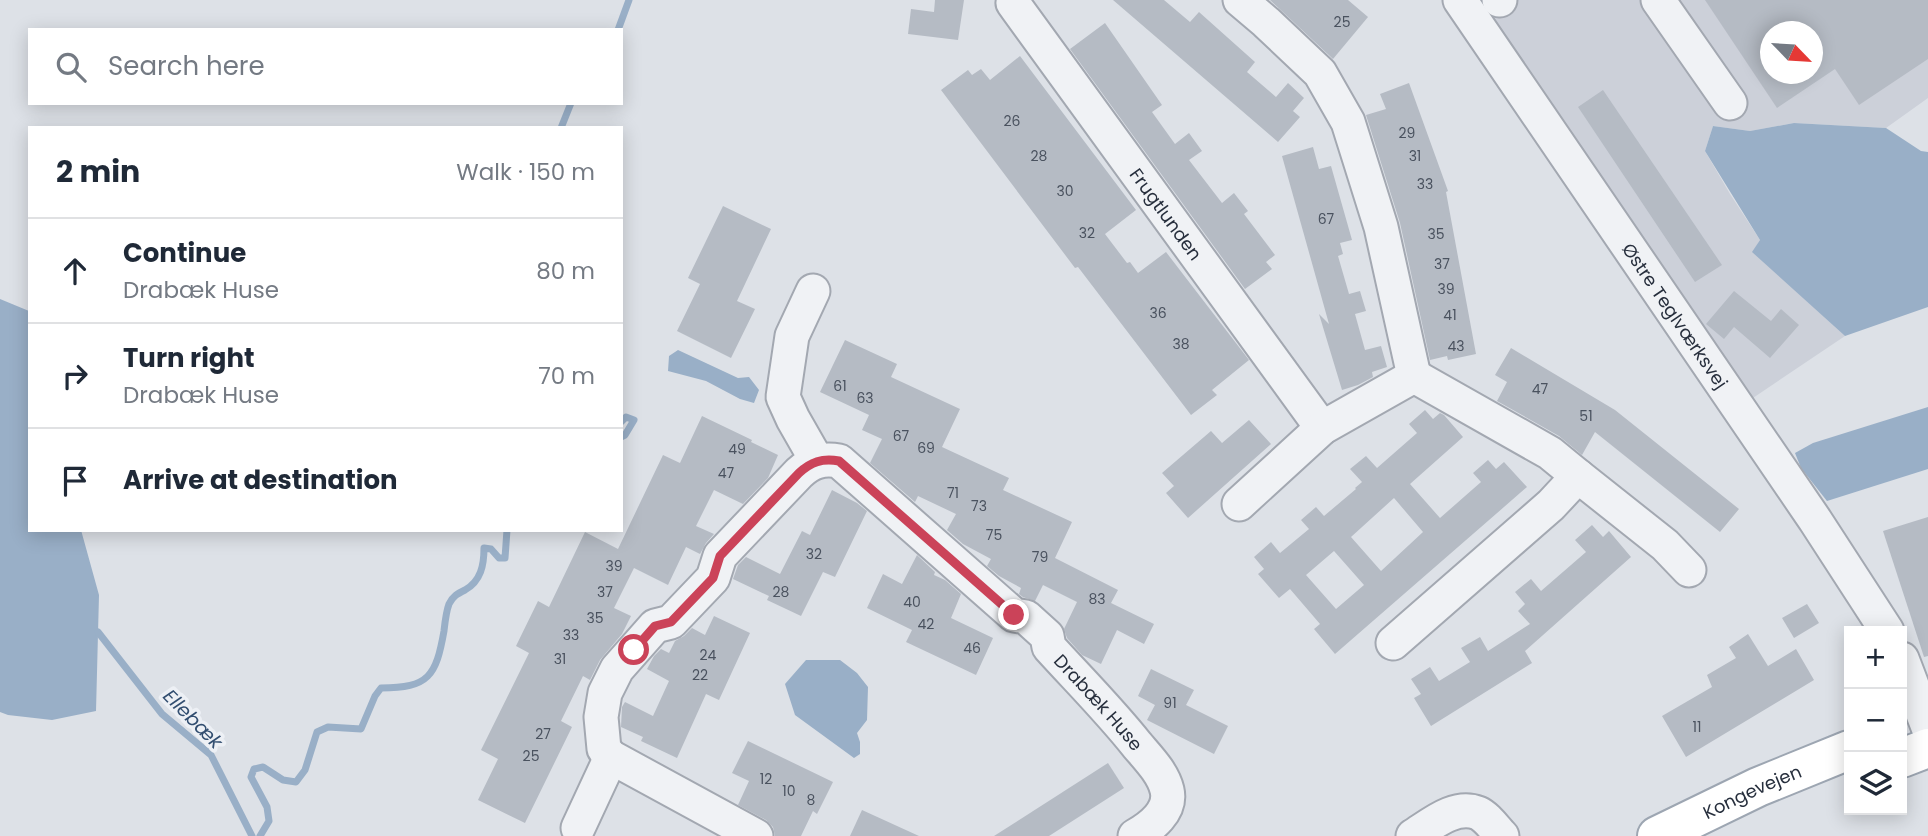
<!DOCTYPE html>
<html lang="en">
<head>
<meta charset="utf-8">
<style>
  :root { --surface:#fff; --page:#f6f6f7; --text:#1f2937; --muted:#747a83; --line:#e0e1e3 }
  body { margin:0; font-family:Poppins,sans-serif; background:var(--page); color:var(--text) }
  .controls { position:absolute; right:21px; bottom:21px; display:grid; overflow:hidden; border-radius:0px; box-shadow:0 4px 18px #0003 }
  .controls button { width:63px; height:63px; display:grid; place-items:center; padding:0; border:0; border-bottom:2px solid var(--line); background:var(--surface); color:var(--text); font:35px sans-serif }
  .compass { position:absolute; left:1760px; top:21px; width:63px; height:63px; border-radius:50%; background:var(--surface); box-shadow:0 4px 18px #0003; rotate:115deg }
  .stop { position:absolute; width:21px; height:21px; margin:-16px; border:5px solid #cb4359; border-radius:50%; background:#fff }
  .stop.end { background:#cb4359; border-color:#fff; box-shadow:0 2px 7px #0008 }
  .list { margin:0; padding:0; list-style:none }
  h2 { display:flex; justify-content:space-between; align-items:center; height:91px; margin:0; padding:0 28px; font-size:30px }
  h2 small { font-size:23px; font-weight:400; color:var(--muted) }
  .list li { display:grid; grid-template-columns:46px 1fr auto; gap:21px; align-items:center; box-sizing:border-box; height:105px; padding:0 28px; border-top:2px solid var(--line) }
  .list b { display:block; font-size:26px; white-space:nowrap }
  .list p { margin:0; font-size:23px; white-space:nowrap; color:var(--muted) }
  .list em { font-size:23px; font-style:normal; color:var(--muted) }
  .icon { flex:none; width:38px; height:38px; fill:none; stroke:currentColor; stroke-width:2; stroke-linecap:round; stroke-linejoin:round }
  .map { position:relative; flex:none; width:1928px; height:836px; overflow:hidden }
  .search { position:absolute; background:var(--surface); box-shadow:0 4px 18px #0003; left:28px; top:28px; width:595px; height:77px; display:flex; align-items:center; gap:18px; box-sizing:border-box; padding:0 24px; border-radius:0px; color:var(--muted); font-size:26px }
  .panel { position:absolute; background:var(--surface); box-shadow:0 4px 18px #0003; left:28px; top:126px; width:595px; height:406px; border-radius:0px }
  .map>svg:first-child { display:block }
  .built { fill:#ccd0d9; fill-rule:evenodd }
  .water { fill:#99afc7 }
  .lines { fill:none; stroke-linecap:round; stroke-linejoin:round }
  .stream { stroke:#99afc7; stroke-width:7 }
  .building { fill:#b5bbc4; fill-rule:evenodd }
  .minor-casing { stroke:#a3a8b1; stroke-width:37 }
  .major-casing { stroke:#9da6b2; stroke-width:42 }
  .minor { stroke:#f0f2f5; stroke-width:33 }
  .major { stroke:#fff; stroke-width:38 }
  .route { stroke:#cb4359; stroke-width:9 }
  .labels { text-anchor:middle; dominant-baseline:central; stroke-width:7; stroke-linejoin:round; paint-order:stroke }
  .number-label { font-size:14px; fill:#4a525f }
  .street-label { font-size:18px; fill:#272f3d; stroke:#edf0f5 }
  .water-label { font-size:19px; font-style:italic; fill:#324e70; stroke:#edf0f5 }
</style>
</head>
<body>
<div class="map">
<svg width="1928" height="836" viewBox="0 0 1928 836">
  <rect width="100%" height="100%" fill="#dde1e7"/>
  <path class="built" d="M 1470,0 L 1928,0 L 1928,98 L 1886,128 L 1794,123 L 1750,131 L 1713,126 L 1705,151 L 1730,194 L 1760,240 L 1753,252 L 1845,336 L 1744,404 ZM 1770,32 L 1812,32 L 1812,74 L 1770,74 Z"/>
  <g class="water">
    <path d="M 1794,123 L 1886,128 L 1921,151 L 1928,152 L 1928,307 L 1845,336 L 1752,252 L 1760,240 L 1705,151 L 1713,126 L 1750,131 Z"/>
    <path d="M 0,299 L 29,311 L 30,314 L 30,530 L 81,530 L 99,595 L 96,711 L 52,720 L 8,715 L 0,712 Z"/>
    <path d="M 678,350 L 738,378 L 749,377 L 759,390 L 754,403 L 740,399 L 706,381 L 668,371 L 669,356 Z"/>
    <path d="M 1928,407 L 1928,469 L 1827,501 L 1801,468 L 1795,453 L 1813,443 Z"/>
    <path d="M 806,660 L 840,660 L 857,673 L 868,687 L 867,720 L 857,733 L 860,742 L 860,754 L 854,758 L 795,715 L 785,684 Z"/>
  </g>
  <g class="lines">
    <g class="stream">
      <path d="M 618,30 L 629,0"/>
      <path d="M 561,128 L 571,103"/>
      <path d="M 621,422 L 626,417 L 634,420 L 625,435 L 621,437"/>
      <path d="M 98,632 L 162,714 L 211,755 L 252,836"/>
      <path d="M 260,836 L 269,821 L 267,807 L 251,777 L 254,769 L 263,767 L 283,780 L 296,782 L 305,770 L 317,732 L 328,727 L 361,729 L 375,696 L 381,688 C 429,688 436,676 444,631 C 445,622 446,612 449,604 C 453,596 457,594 465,590 C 481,581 484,565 484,548 L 491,549 L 499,558 L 505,558 L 507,530"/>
    </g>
  </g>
  <g class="building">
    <path d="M 935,0 L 964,0 L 958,40 L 908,34 L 911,9 L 934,12 Z"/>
    <path d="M 1113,0 L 1164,0 L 1190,22 L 1199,12 L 1255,62 L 1247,72 L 1276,97 L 1288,83 L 1304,98 L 1293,111 L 1300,117 L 1278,142 Z"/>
    <path d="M 1270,0 L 1348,0 L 1368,17 L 1333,59 Z"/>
    <path d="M 1705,0 L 1928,0 L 1928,59 L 1859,105 L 1835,69 L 1777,108 ZM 1770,32 L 1812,32 L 1812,74 L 1770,74 Z"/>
    <path d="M 1105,23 L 1162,105 L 1152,112 L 1175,144 L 1189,133 L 1202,151 L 1189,160 L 1222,203 L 1234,193 L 1248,211 L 1244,214 L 1275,255 L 1266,262 L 1272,269 L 1245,289 L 1070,49 Z"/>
    <path d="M 1020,56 L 1136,210 L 1105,234 L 1127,263 L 1130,262 L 1138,273 L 1166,252 L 1249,360 L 1212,390 L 1217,395 L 1191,415 L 1078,267 L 1075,268 L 941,90 L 968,70 L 972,75 L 981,69 L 990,80 Z"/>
    <path d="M 1409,83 L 1448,191 L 1446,192 L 1476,354 L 1448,360 L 1447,356 L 1430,360 L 1400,223 L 1366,115 L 1386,109 L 1380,94 Z"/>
    <path d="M 1603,90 L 1722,265 L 1695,282 L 1578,107 Z"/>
    <path d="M 1313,147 L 1319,169 L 1331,166 L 1352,240 L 1340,243 L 1343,254 L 1338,256 L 1349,294 L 1360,291 L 1366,311 L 1355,314 L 1365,350 L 1381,346 L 1387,367 L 1372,372 L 1373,377 L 1358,385 L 1342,390 L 1319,314 L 1329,324 L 1282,156 Z"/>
    <path d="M 723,206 L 771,229 L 737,301 L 755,309 L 731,358 L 677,331 L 700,284 L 688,278 Z"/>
    <path d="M 1734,291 L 1771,321 L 1781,309 L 1799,325 L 1770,358 L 1734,327 L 1724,339 L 1706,324 Z"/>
    <path d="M 845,340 L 897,364 L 891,377 L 960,409 L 942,447 L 1009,478 L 1003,490 L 1072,522 L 1055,558 L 1118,590 L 1111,603 L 1154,624 L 1144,644 L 1117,630 L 1101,664 L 1082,655 L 1067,638 L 1064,629 L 1077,602 L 1043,585 L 1035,601 L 1023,597 L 1019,594 L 1021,588 L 999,576 L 987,566 L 991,559 L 963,544 L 947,530 L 956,514 L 918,496 L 915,502 L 870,463 L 882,439 L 862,430 L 869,415 L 820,392 Z"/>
    <path d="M 1511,348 L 1615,410 L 1739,509 L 1720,532 L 1595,432 L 1582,455 L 1559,436 L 1497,401 L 1507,382 L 1495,375 Z"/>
    <path d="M 1425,410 L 1433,419 L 1440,413 L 1444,415 L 1463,437 L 1410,484 L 1440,518 L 1481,482 L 1473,473 L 1488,460 L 1496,469 L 1504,462 L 1527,487 L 1335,654 L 1314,629 L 1320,624 L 1290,589 L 1279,598 L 1258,574 L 1264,569 L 1254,557 L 1271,542 L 1280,553 L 1309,529 L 1301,520 L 1316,507 L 1324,516 L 1356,489 L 1355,488 L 1362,482 L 1350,469 L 1366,456 L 1377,468 L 1417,433 L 1409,424 ZM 1394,498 L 1423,532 L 1381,571 L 1351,537 ZM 1334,551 L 1364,585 L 1336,609 L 1306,575 Z"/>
    <path d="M 702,416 L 752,440 L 751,442 L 778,455 L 768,478 L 743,504 L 714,490 L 696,526 L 714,534 L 706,543 L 700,554 L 686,547 L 668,585 L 634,568 L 614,608 L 631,616 L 622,634 L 600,660 L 590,680 L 583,676 L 561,721 L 572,727 L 525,823 L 478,800 L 498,759 L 481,750 L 529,653 L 516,646 L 538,601 L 549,607 L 585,532 L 618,549 L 663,455 L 680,463 Z"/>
    <path d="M 1249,420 L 1271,444 L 1188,518 L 1166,493 L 1174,486 L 1162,473 L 1211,431 L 1222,443 Z"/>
    <path d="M 832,490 L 857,503 L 867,511 L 835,577 L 823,572 L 801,616 L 767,600 L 769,596 L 733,579 L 738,565 L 746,557 L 780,574 L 802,531 L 810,535 Z"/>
    <path d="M 1928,517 L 1928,656 L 1924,657 L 1883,531 Z"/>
    <path d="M 1592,525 L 1603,537 L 1609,531 L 1631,557 L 1525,651 L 1532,663 L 1431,726 L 1414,698 L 1421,694 L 1411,679 L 1430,667 L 1439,681 L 1470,662 L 1461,648 L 1480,637 L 1488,651 L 1530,624 L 1518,611 L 1525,604 L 1515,592 L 1531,579 L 1541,591 L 1586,552 L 1575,540 Z"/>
    <path d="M 917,555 L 935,572 L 934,575 L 945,580 L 961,594 L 951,618 L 993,638 L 976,675 L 906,642 L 912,630 L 867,608 L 883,574 L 902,584 Z"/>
    <path d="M 1807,604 L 1819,623 L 1794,638 L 1782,618 Z"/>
    <path d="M 714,616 L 750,633 L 719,700 L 706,694 L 677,758 L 641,741 L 643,737 L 621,727 L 622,707 L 625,702 L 653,716 L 669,681 L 647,669 L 654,656 L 661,649 L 669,653 L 675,641 L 684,636 L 692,628 L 705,635 Z"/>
    <path d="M 1748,634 L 1768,666 L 1796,649 L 1814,680 L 1686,757 L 1662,716 L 1712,687 L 1707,675 L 1736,658 L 1729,647 Z"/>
    <path d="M 1151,669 L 1194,690 L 1186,705 L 1228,726 L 1214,754 L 1147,720 L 1155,705 L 1138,696 Z"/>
    <path d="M 748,741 L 833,782 L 817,814 L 813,811 L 801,836 L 775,836 L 773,827 L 766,820 L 738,805 L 749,781 L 732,773 Z"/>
    <path d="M 1108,763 L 1124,788 L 1049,836 L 994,836 Z"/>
    <path d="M 862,810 L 919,836 L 850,836 Z"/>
  </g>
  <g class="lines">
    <defs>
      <g id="minor">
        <path id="s1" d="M 1014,0 L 1013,3 L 1018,10 L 1322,428"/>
        <path d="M 1240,0 L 1266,22 L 1320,73 L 1348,122 L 1381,227 L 1414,376"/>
        <path id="s2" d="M 1460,0 L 1815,520 L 1887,631"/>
        <path d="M 1499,0 L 1500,0"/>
        <path d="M 1658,0 L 1730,103"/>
        <path d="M 813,291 L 792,336 L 783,397 L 793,419 L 817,461"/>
        <path d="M 1239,504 L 1322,428 L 1414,376 L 1550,453 L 1578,476"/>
        <path d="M 1393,643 L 1551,505 L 1578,476 L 1665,545 L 1689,570"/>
        <path d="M 1902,659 L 1928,727"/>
        <path d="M 578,828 L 611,757"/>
        <path id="s3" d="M 756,836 L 611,757 L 604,749 L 601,717 L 605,693 L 617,669 L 655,626 L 671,622 L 713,578 L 720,556 L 799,473 C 811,462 822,458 839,461 L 1014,615 L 1026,617 L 1047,636 L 1049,647 C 1079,680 1110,711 1137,745 C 1148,758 1163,773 1167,790 C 1172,811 1151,827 1135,836"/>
        <path d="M 1413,836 C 1432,824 1455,804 1478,813 C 1487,817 1495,829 1502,836"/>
      </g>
      <g id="major">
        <path d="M 1902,758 L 1928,748"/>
        <path id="s4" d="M 1657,836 L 1758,787 L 1849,750"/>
      </g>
    </defs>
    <use href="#minor" class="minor-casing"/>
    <use href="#major" class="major-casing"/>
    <use href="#minor" class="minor"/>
    <use href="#major" class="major"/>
  </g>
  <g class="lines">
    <path class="route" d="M 634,650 L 655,626 L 671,622 L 713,578 L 720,556 L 799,473 C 811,462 822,458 839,461 L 1014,615"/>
  </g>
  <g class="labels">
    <g class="number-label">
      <text x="1342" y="22">25</text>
      <text x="1012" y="121">26</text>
      <text x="1407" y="133">29</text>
      <text x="1039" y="156">28</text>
      <text x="1415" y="156">31</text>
      <text x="1425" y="184">33</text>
      <text x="1065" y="191">30</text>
      <text x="1326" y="219">67</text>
      <text x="1087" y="233">32</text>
      <text x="1436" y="234">35</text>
      <text x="1442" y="264">37</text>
      <text x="1446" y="289">39</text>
      <text x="1158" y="313">36</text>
      <text x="1450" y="315">41</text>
      <text x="1181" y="344">38</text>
      <text x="1456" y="346">43</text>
      <text x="840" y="386">61</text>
      <text x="1540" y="389">47</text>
      <text x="865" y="398">63</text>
      <text x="1586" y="416">51</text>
      <text x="901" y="436">67</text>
      <text x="926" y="448">69</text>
      <text x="737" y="449">49</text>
      <text x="726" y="473">47</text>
      <text x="953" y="493">71</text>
      <text x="979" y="506">73</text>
      <text x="994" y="535">75</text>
      <text x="814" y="554">32</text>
      <text x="1040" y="557">79</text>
      <text x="614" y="566">39</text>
      <text x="605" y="592">37</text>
      <text x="781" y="592">28</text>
      <text x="1097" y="599">83</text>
      <text x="912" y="602">40</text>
      <text x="595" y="618">35</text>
      <text x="926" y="624">42</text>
      <text x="571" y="635">33</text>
      <text x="972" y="648">46</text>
      <text x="708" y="655">24</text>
      <text x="560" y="659">31</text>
      <text x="700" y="675">22</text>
      <text x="1170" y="703">91</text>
      <text x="1697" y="727">11</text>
      <text x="543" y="734">27</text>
      <text x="531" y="756">25</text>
      <text x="766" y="779">12</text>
      <text x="789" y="791">10</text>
      <text x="811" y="800">8</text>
    </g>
    <g class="street-label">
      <text stroke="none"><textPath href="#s1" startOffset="264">Frugtlunden</textPath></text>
      <text stroke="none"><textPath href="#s2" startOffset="382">Østre Teglværksvej</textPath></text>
      <text stroke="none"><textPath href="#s3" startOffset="934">Drabæk Huse</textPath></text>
      <text stroke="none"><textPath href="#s4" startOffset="105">Kongevejen</textPath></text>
    </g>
    <g class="water-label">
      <text transform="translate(193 719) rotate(45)">Ellebæk</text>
    </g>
  </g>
</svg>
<div class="controls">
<button>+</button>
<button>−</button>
<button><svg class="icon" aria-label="layers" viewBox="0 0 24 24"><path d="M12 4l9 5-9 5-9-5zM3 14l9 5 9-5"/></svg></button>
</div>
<svg class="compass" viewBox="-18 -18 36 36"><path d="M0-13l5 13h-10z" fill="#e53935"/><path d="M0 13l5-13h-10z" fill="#747a83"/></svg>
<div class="stop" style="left:634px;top:650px"></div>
<div class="stop end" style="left:1014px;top:615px"></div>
<div class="search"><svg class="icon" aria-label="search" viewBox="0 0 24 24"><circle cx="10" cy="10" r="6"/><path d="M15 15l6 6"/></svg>Search here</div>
<section class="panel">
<h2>2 min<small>Walk · 150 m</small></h2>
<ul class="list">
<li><svg class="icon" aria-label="ahead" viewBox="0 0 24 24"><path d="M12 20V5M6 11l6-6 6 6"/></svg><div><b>Continue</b><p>Drabæk Huse</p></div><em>80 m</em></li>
<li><svg class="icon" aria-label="right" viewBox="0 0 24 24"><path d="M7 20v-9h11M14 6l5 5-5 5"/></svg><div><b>Turn right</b><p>Drabæk Huse</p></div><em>70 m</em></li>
<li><svg class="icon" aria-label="arrive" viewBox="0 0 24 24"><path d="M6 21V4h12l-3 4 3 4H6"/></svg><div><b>Arrive at destination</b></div></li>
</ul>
</section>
</div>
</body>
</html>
